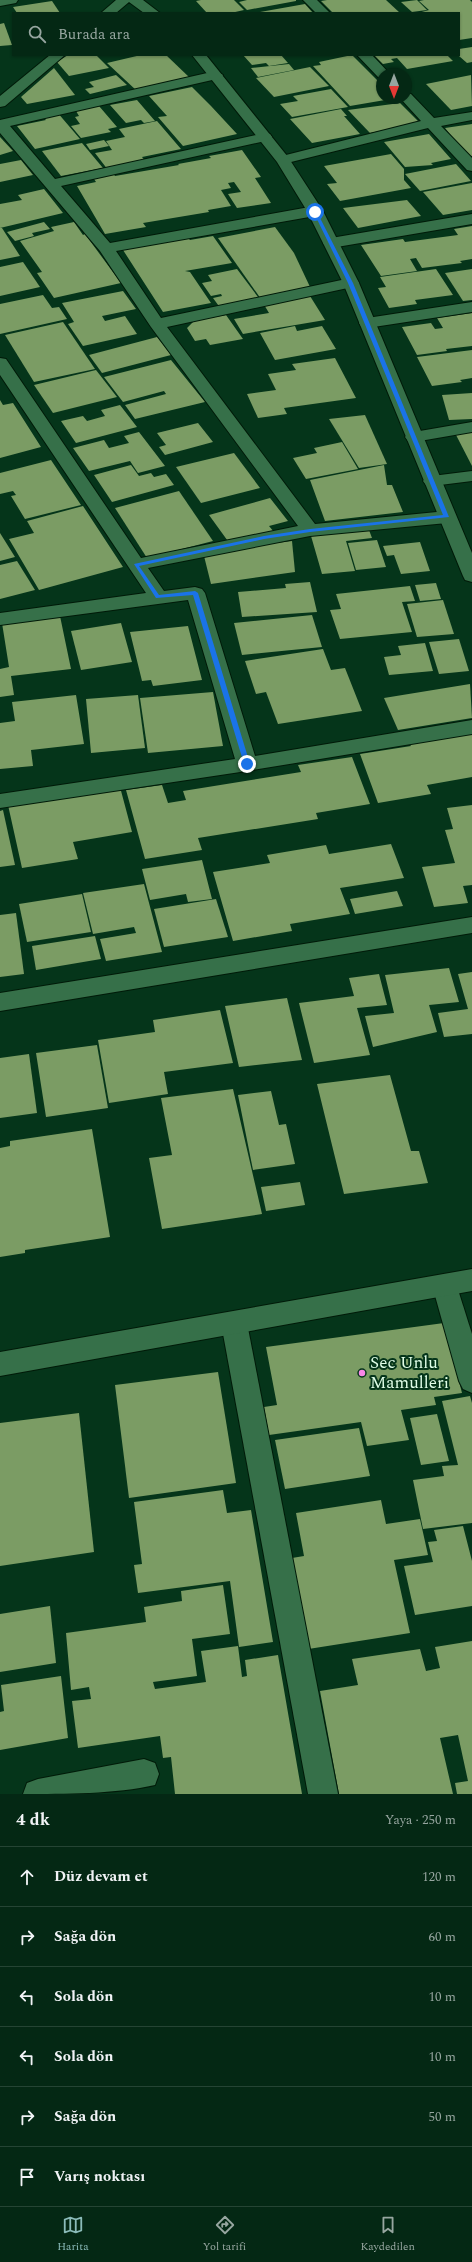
<!DOCTYPE html>
<html lang="tr">
<head>
<meta charset="utf-8">
<style>
  :root { --surface:#042814; --page:#0d301d; --text:#f1f3f6; --muted:#97a6a0; --line:#254434; --accent:#8bbbb9 }
  body { margin:0; font-family:Spectral,serif; background:var(--page); color:var(--text) }
  .compass { position:absolute; left:376px; top:68px; width:36px; height:36px; border-radius:50%; background:var(--surface); box-shadow:0 1px 3px #0004; rotate:180deg }
  .stop { position:absolute; width:12px; height:12px; margin:-9px; border:3px solid #1a73e8; border-radius:50%; background:#fff }
  .stop.end { background:#1a73e8; border-color:#fff; box-shadow:0 1px 4px #0008 }
  .list { margin:0; padding:0; list-style:none }
  h2 { display:flex; justify-content:space-between; align-items:center; height:52px; margin:0; padding:0 16px; font-size:17px }
  h2 small { font-size:13px; font-weight:400; color:var(--muted) }
  .list li { display:grid; grid-template-columns:26px 1fr auto; gap:12px; align-items:center; box-sizing:border-box; height:60px; padding:0 16px; border-top:1px solid var(--line) }
  .list b { display:block; font-size:15px; white-space:nowrap }
  .list em { font-size:13px; font-style:normal; color:var(--muted) }
  .icon { flex:none; width:22px; height:22px; fill:none; stroke:currentColor; stroke-width:2; stroke-linecap:round; stroke-linejoin:round }
  .map { position:relative; flex:none; width:472px; height:1794px; overflow:hidden }
  .search { position:absolute; background:var(--surface); box-shadow:0 1px 3px #0004; left:12px; right:12px; top:12px; height:44px; display:flex; align-items:center; gap:10px; box-sizing:border-box; padding:0 14px; border-radius:0px; color:var(--muted); font-size:15px }
  .sheet { height:412px; background:var(--surface) }
  nav { display:flex; justify-content:space-around; align-items:center; box-sizing:border-box; height:56px; border-top:1px solid var(--line); background:var(--surface); font-size:11px; color:var(--muted) }
  nav a { display:grid; justify-items:center; gap:2px }
  nav .on { color:var(--accent) }
  .map>svg:first-child { display:block }
  .building { fill:#7b9c64 }
  .lines { fill:none; stroke-linecap:round; stroke-linejoin:round }
  .minor-casing { stroke:#001a08; stroke-width:2 }
  .tertiary-casing { stroke:#001a08; stroke-width:2 }
  .minor { fill:#367049; fill-rule:evenodd }
  .tertiary { fill:#367049; fill-rule:evenodd }
  .route { fill:#1a73e8 }
  .poi-dot { fill:#f987e8; stroke:#05351a; stroke-width:1.5 }
  .labels { text-anchor:middle; dominant-baseline:central; stroke-width:4; stroke-linejoin:round; paint-order:stroke }
  .near-poi-label { font-size:17px; fill:#dffde7; stroke:#05351a; text-anchor:start }
</style>
</head>
<body>
<div class="map">
<svg width="472" height="1794" viewBox="0 0 472 1794">
  <rect width="100%" height="100%" fill="#05351a"/>
  <g class="building">
    <path d="M 201,0 L 234,0 L 244,10 L 231,13 L 207,13 L 196,1 Z"/>
    <path d="M 247,0 L 296,0 L 296,1 L 247,10 L 239,2 Z"/>
    <path d="M 327,0 L 386,0 L 400,13 L 333,13 L 321,1 Z"/>
    <path d="M 417,0 L 427,10 L 412,12 L 401,2 Z"/>
    <path d="M 424,0 L 470,0 L 472,2 L 472,38 L 459,40 L 459,13 L 418,13 L 429,10 L 419,1 Z"/>
    <path d="M 52,1 L 60,13 L 17,13 L 13,7 Z"/>
    <path d="M 305,4 L 313,13 L 260,13 L 260,12 Z"/>
    <path d="M 4,23 L 12,45 L 0,46 L 0,24 Z"/>
    <path d="M 472,47 L 472,62 L 467,63 L 459,56 L 459,49 Z"/>
    <path d="M 68,55 L 96,55 L 109,68 L 69,76 L 57,62 Z"/>
    <path d="M 141,55 L 166,55 L 190,78 L 137,91 L 107,63 Z"/>
    <path d="M 243,55 L 281,55 L 288,63 L 269,66 L 266,63 L 252,65 Z"/>
    <path d="M 352,55 L 382,85 L 382,98 L 391,99 L 350,106 L 313,66 L 321,65 L 319,62 Z"/>
    <path d="M 374,55 L 447,55 L 453,61 L 407,69 L 397,58 L 391,59 L 394,62 L 383,64 Z"/>
    <path d="M 289,64 L 294,70 L 258,77 L 251,68 Z"/>
    <path d="M 310,67 L 329,86 L 274,97 L 256,78 Z"/>
    <path d="M 54,68 L 75,95 L 27,104 L 21,97 Z"/>
    <path d="M 116,75 L 127,85 L 90,94 L 85,89 L 94,87 L 89,82 Z"/>
    <path d="M 471,75 L 472,106 L 451,110 L 426,84 Z"/>
    <path d="M 192,87 L 211,106 L 237,134 L 183,146 L 158,117 L 167,116 L 149,96 Z"/>
    <path d="M 331,89 L 348,107 L 292,117 L 280,104 L 298,101 L 293,96 Z"/>
    <path d="M 137,100 L 155,121 L 144,123 L 141,120 L 126,123 L 110,105 Z"/>
    <path d="M 400,103 L 420,123 L 370,133 L 348,110 Z"/>
    <path d="M 99,106 L 117,127 L 108,129 L 111,132 L 81,138 L 71,126 L 80,124 L 75,117 L 79,116 L 76,111 Z"/>
    <path d="M 341,109 L 347,116 L 344,116 L 360,134 L 312,143 L 290,119 Z"/>
    <path d="M 57,112 L 80,139 L 35,149 L 17,126 L 46,120 L 42,116 Z"/>
    <path d="M 157,121 L 181,149 L 142,157 L 146,162 L 108,170 L 95,153 L 112,150 L 106,141 L 125,137 L 119,129 Z"/>
    <path d="M 472,124 L 472,156 L 467,156 L 445,128 Z"/>
    <path d="M 429,134 L 451,159 L 431,163 L 433,165 L 405,167 L 384,142 Z"/>
    <path d="M 0,137 L 13,151 L 0,155 Z"/>
    <path d="M 104,140 L 109,146 L 90,150 L 86,144 Z"/>
    <path d="M 82,143 L 103,168 L 61,176 L 42,151 Z"/>
    <path d="M 242,150 L 261,177 L 255,178 L 271,203 L 237,208 L 228,194 L 241,192 L 234,182 L 228,183 L 231,188 L 221,190 L 231,206 L 208,210 L 209,212 L 143,223 L 146,227 L 105,234 L 77,186 L 96,182 L 92,176 L 113,173 L 115,176 L 179,165 L 178,164 L 211,158 L 209,156 Z"/>
    <path d="M 391,154 L 404,169 L 404,180 L 411,188 L 340,201 L 327,184 L 337,183 L 324,166 Z"/>
    <path d="M 21,160 L 33,175 L 0,182 L 0,164 Z"/>
    <path d="M 456,164 L 471,181 L 420,191 L 405,174 Z"/>
    <path d="M 472,183 L 472,210 L 443,215 L 423,192 Z"/>
    <path d="M 44,189 L 63,213 L 0,228 L 0,204 L 22,200 L 18,195 Z"/>
    <path d="M 407,200 L 421,216 L 358,228 L 343,208 Z"/>
    <path d="M 44,222 L 50,229 L 32,233 L 34,236 L 15,241 L 7,232 Z"/>
    <path d="M 74,222 L 83,235 L 85,234 L 121,283 L 54,298 L 37,273 L 42,272 L 20,241 L 54,231 L 51,227 Z"/>
    <path d="M 472,226 L 472,259 L 460,261 L 462,263 L 422,268 L 416,258 L 410,259 L 417,271 L 381,276 L 361,245 L 403,239 L 405,242 L 458,235 L 454,229 Z"/>
    <path d="M 275,227 L 294,253 L 311,289 L 261,299 L 218,238 Z"/>
    <path d="M 0,228 L 2,228 L 20,256 L 0,260 Z"/>
    <path d="M 213,236 L 232,263 L 185,271 L 190,272 L 211,303 L 163,312 L 123,250 L 188,238 L 190,240 Z"/>
    <path d="M 23,262 L 40,287 L 0,296 L 0,267 Z"/>
    <path d="M 237,269 L 261,301 L 221,309 L 213,298 L 222,296 L 221,294 L 211,296 L 202,283 L 212,281 L 208,275 Z"/>
    <path d="M 436,269 L 453,295 L 415,300 L 417,304 L 389,308 L 378,288 L 386,287 L 380,277 Z"/>
    <path d="M 472,269 L 472,300 L 463,301 L 445,273 Z"/>
    <path d="M 123,291 L 136,309 L 102,316 L 105,321 L 125,316 L 137,334 L 83,346 L 68,324 L 74,322 L 62,303 Z"/>
    <path d="M 43,295 L 52,308 L 59,307 L 67,319 L 0,334 L 0,304 Z"/>
    <path d="M 310,296 L 325,320 L 243,334 L 234,319 L 269,313 L 263,303 Z"/>
    <path d="M 472,313 L 472,346 L 446,349 L 447,351 L 417,355 L 402,327 L 431,323 L 435,329 L 443,328 L 437,318 Z"/>
    <path d="M 226,315 L 243,339 L 210,345 L 206,339 L 195,341 L 187,328 L 194,321 Z"/>
    <path d="M 63,322 L 95,369 L 34,382 L 5,335 Z"/>
    <path d="M 295,326 L 297,331 L 322,326 L 336,349 L 275,360 L 260,333 Z"/>
    <path d="M 157,337 L 171,355 L 102,373 L 89,355 Z"/>
    <path d="M 472,350 L 472,378 L 460,380 L 462,382 L 432,386 L 417,357 Z"/>
    <path d="M 335,358 L 356,398 L 284,408 L 287,414 L 258,418 L 247,394 L 276,390 L 268,374 L 296,370 L 292,364 Z"/>
    <path d="M 171,360 L 205,402 L 135,419 L 125,405 L 166,394 L 164,391 L 123,402 L 104,377 Z"/>
    <path d="M 96,370 L 117,397 L 53,413 L 34,385 Z"/>
    <path d="M 472,393 L 472,419 L 449,420 L 442,395 Z"/>
    <path d="M 0,400 L 3,405 L 13,403 L 41,447 L 0,458 Z"/>
    <path d="M 120,405 L 137,427 L 76,443 L 61,421 L 83,416 L 87,421 L 105,416 L 101,410 Z"/>
    <path d="M 365,415 L 387,464 L 359,468 L 329,419 Z"/>
    <path d="M 198,423 L 213,442 L 165,455 L 159,447 L 166,445 L 157,433 Z"/>
    <path d="M 472,430 L 472,466 L 455,433 Z"/>
    <path d="M 139,432 L 165,466 L 138,473 L 130,461 L 89,471 L 73,448 L 104,440 L 109,448 L 129,443 L 124,436 Z"/>
    <path d="M 342,442 L 358,469 L 306,479 L 293,458 L 317,453 L 314,448 Z"/>
    <path d="M 234,453 L 260,488 L 201,503 L 176,467 Z"/>
    <path d="M 51,460 L 81,505 L 25,519 L 11,496 L 16,495 L 13,491 L 0,494 L 0,473 Z"/>
    <path d="M 131,465 L 139,476 L 151,473 L 154,477 L 166,474 L 174,485 L 112,502 L 94,475 Z"/>
    <path d="M 384,465 L 387,485 L 392,485 L 403,512 L 325,521 L 310,480 Z"/>
    <path d="M 179,491 L 213,541 L 147,558 L 115,508 Z"/>
    <path d="M 270,498 L 288,521 L 269,526 L 274,532 L 230,544 L 209,515 Z"/>
    <path d="M 83,506 L 123,567 L 39,590 L 9,539 L 34,533 L 27,521 Z"/>
    <path d="M 369,530 L 372,538 L 346,541 L 355,571 L 322,574 L 311,536 Z"/>
    <path d="M 0,533 L 15,557 L 0,561 Z"/>
    <path d="M 377,540 L 386,567 L 356,570 L 348,543 Z"/>
    <path d="M 292,541 L 295,572 L 211,584 L 203,552 Z"/>
    <path d="M 420,542 L 430,571 L 401,574 L 394,555 L 387,556 L 383,546 Z"/>
    <path d="M 17,561 L 35,590 L 0,599 L 0,565 Z"/>
    <path d="M 310,582 L 317,612 L 242,617 L 238,592 L 286,588 L 285,584 Z"/>
    <path d="M 436,583 L 441,599 L 420,601 L 415,585 Z"/>
    <path d="M 410,586 L 415,601 L 402,602 L 412,632 L 340,639 L 330,610 L 341,609 L 336,594 Z"/>
    <path d="M 443,600 L 454,634 L 417,637 L 407,604 Z"/>
    <path d="M 312,615 L 322,647 L 242,655 L 234,623 Z"/>
    <path d="M 60,616 L 71,669 L 11,676 L 14,695 L 0,697 L 0,669 L 9,667 L 2,623 Z"/>
    <path d="M 121,623 L 132,662 L 81,670 L 71,631 Z"/>
    <path d="M 188,626 L 202,680 L 153,686 L 151,680 L 142,681 L 130,632 Z"/>
    <path d="M 459,639 L 469,671 L 439,674 L 429,642 Z"/>
    <path d="M 425,643 L 433,671 L 389,675 L 384,657 L 401,655 L 398,646 Z"/>
    <path d="M 323,649 L 331,670 L 345,668 L 362,711 L 278,724 L 266,692 L 256,694 L 245,661 Z"/>
    <path d="M 470,684 L 472,718 L 398,730 L 384,698 Z"/>
    <path d="M 213,692 L 223,746 L 148,753 L 140,698 Z"/>
    <path d="M 76,695 L 84,744 L 31,750 L 33,766 L 0,769 L 0,723 L 15,721 L 12,702 Z"/>
    <path d="M 138,695 L 145,748 L 91,753 L 86,699 Z"/>
    <path d="M 472,733 L 472,777 L 427,785 L 431,794 L 378,803 L 360,754 L 411,746 L 409,743 Z"/>
    <path d="M 352,757 L 370,804 L 316,813 L 318,819 L 198,838 L 202,850 L 145,859 L 126,790 L 162,785 L 168,803 L 186,800 L 183,791 L 301,772 L 298,765 Z"/>
    <path d="M 120,787 L 132,832 L 73,842 L 78,859 L 22,868 L 8,805 Z"/>
    <path d="M 472,805 L 472,885 L 463,886 L 468,903 L 434,907 L 422,867 L 455,863 L 445,830 L 453,829 L 447,808 Z"/>
    <path d="M 3,810 L 15,865 L 0,867 L 0,811 Z"/>
    <path d="M 391,844 L 404,878 L 340,888 L 350,914 L 290,924 L 292,931 L 233,941 L 213,872 L 270,863 L 267,855 L 326,845 L 329,854 Z"/>
    <path d="M 202,860 L 212,899 L 188,902 L 186,894 L 150,900 L 142,869 Z"/>
    <path d="M 144,884 L 162,952 L 106,961 L 100,939 L 136,933 L 134,927 L 93,934 L 83,893 Z"/>
    <path d="M 397,891 L 403,906 L 355,914 L 350,899 Z"/>
    <path d="M 82,894 L 91,932 L 27,942 L 19,904 Z"/>
    <path d="M 216,899 L 228,937 L 164,947 L 154,909 Z"/>
    <path d="M 16,913 L 24,974 L 0,977 L 0,915 Z"/>
    <path d="M 95,936 L 101,959 L 36,970 L 32,946 Z"/>
    <path d="M 449,968 L 459,1002 L 429,1005 L 437,1032 L 373,1047 L 365,1016 L 394,1013 L 385,975 Z"/>
    <path d="M 472,972 L 472,1034 L 444,1037 L 438,1013 L 468,1009 L 458,974 Z"/>
    <path d="M 379,974 L 387,1005 L 357,1008 L 370,1055 L 314,1063 L 299,1003 L 354,996 L 349,978 Z"/>
    <path d="M 287,998 L 302,1060 L 239,1067 L 225,1006 Z"/>
    <path d="M 220,1010 L 233,1063 L 164,1072 L 168,1094 L 109,1103 L 98,1040 L 155,1032 L 153,1020 Z"/>
    <path d="M 97,1045 L 108,1108 L 46,1117 L 36,1053 Z"/>
    <path d="M 29,1054 L 37,1113 L 0,1118 L 0,1058 Z"/>
    <path d="M 390,1075 L 411,1151 L 419,1151 L 428,1183 L 344,1194 L 317,1084 Z"/>
    <path d="M 233,1089 L 262,1214 L 162,1229 L 149,1158 L 172,1155 L 161,1098 Z"/>
    <path d="M 271,1091 L 279,1125 L 286,1124 L 295,1164 L 253,1170 L 238,1095 Z"/>
    <path d="M 92,1129 L 110,1237 L 25,1250 L 25,1253 L 0,1257 L 0,1148 L 10,1146 L 10,1141 Z"/>
    <path d="M 300,1182 L 305,1205 L 266,1211 L 261,1187 Z"/>
    <path d="M 444,1323 L 462,1393 L 434,1397 L 436,1405 L 401,1410 L 409,1440 L 367,1446 L 361,1422 L 269,1435 L 264,1407 L 277,1405 L 266,1347 Z"/>
    <path d="M 218,1372 L 236,1483 L 129,1498 L 115,1385 Z"/>
    <path d="M 470,1396 L 472,1403 L 472,1523 L 423,1529 L 413,1480 L 444,1476 L 442,1466 L 458,1465 L 442,1401 Z"/>
    <path d="M 79,1413 L 94,1552 L 0,1566 L 0,1423 Z"/>
    <path d="M 437,1414 L 449,1461 L 421,1465 L 410,1418 Z"/>
    <path d="M 359,1428 L 370,1476 L 285,1489 L 275,1440 Z"/>
    <path d="M 223,1490 L 227,1513 L 251,1510 L 273,1642 L 239,1647 L 230,1581 L 138,1593 L 134,1565 L 142,1564 L 134,1502 Z"/>
    <path d="M 381,1500 L 386,1524 L 420,1519 L 428,1555 L 394,1560 L 410,1633 L 302,1650 L 286,1559 L 304,1556 L 296,1513 Z"/>
    <path d="M 463,1526 L 472,1561 L 472,1606 L 415,1615 L 404,1566 L 433,1562 L 428,1542 L 437,1541 L 434,1530 Z"/>
    <path d="M 223,1585 L 230,1634 L 192,1639 L 197,1676 L 153,1682 L 155,1689 L 206,1682 L 201,1651 L 238,1646 L 242,1677 L 247,1676 L 245,1660 L 278,1655 L 302,1794 L 175,1794 L 171,1757 L 163,1758 L 160,1736 L 78,1748 L 72,1701 L 91,1699 L 89,1687 L 71,1690 L 66,1633 L 146,1622 L 144,1607 L 182,1601 L 181,1591 Z"/>
    <path d="M 50,1606 L 56,1663 L 0,1672 L 0,1614 Z"/>
    <path d="M 472,1641 L 472,1794 L 457,1794 L 455,1783 L 468,1781 L 458,1735 L 440,1738 L 453,1794 L 339,1794 L 320,1691 L 358,1685 L 352,1659 L 420,1649 L 426,1671 L 440,1668 L 435,1647 Z"/>
    <path d="M 61,1676 L 68,1738 L 0,1750 L 0,1712 L 4,1711 L 1,1685 Z"/>
  </g>
  <g class="lines">
    <defs>
      <g id="minor">
        <path d="M 0,0 L 18,0 L 16,3 L 0,6 Z"/>
        <path d="M 303,0 L 317,0 L 330,13 L 316,13 Z"/>
        <path d="M 357,55 L 372,55 L 390,74 L 382,74 L 382,78 L 378,77 Z"/>
        <path d="M 216,71 L 223,75 L 221,78 L 10,126 L 55,179 L 265,133 L 270,134 L 272,137 L 270,140 L 61,186 L 110,243 L 315,206 L 320,208 L 323,211 L 320,214 L 315,216 L 116,251 L 161,318 L 351,278 L 357,280 L 359,283 L 357,286 L 167,327 L 315,524 L 447,511 L 453,513 L 456,517 L 453,521 L 447,523 L 310,536 L 148,568 L 164,591 L 195,587 L 202,589 L 205,593 L 255,756 L 472,720 L 472,734 L 247,771 L 0,808 L 0,794 L 235,759 L 188,600 L 0,625 L 0,613 L 146,593 L 0,375 L 0,358 L 6,359 L 141,558 L 298,526 L 151,327 L 100,251 L 0,133 L 0,120 Z"/>
        <path d="M 406,93 L 411,94 L 434,118 L 472,112 L 472,120 L 441,126 L 472,158 L 472,171 L 467,170 L 428,128 L 283,164 L 276,160 L 278,157 L 421,121 L 400,98 L 406,98 Z"/>
        <path d="M 472,214 L 472,224 L 331,248 L 326,246 L 323,243 L 326,240 L 331,238 Z"/>
        <path d="M 472,302 L 472,312 L 367,328 L 361,326 L 359,323 L 361,320 L 367,318 Z"/>
        <path d="M 472,422 L 472,432 L 414,442 L 408,441 L 405,437 L 408,433 L 414,432 Z"/>
        <path d="M 472,471 L 472,481 L 432,486 L 426,485 L 423,481 L 426,477 L 432,476 Z"/>
        <path d="M 472,917 L 472,933 L 0,1011 L 0,993 Z"/>
        <path d="M 445,1274 L 454,1277 L 472,1334 L 472,1393 L 463,1389 L 459,1381 L 432,1285 L 436,1277 Z"/>
        <path d="M 234,1312 L 243,1315 L 247,1323 L 338,1794 L 308,1794 L 221,1323 L 225,1315 Z"/>
        <path d="M 144,1759 L 155,1763 L 159,1774 L 155,1785 C 116,1794 64,1794 23,1794 L 27,1783 L 38,1779 Z"/>
      </g>
      <g id="tertiary">
        <path d="M 116,0 L 143,0 L 160,13 L 144,13 L 129,2 L 116,13 L 101,13 Z"/>
        <path d="M 50,55 L 65,55 L 5,106 L 0,107 L 0,96 Z"/>
        <path d="M 192,55 L 206,55 L 288,157 L 323,211 L 359,283 L 472,553 L 472,582 L 465,580 L 463,576 L 343,283 L 307,211 L 277,162 Z"/>
        <path d="M 472,1269 L 472,1291 L 0,1376 L 0,1352 Z"/>
      </g>
    </defs>
    <use href="#minor" class="minor-casing"/>
    <use href="#tertiary" class="tertiary-casing"/>
    <use href="#minor" class="minor"/>
    <use href="#tertiary" class="tertiary"/>
  </g>
  <path class="route" d="M 313,211 L 317,212 L 353,283 L 449,517 L 310,532 L 264,539 L 139,566 L 159,595 L 195,591 L 198,593 L 250,764 L 247,766 L 244,764 L 193,595 L 156,598 L 134,564 L 264,536 L 310,529 L 443,515 L 348,283 Z"/>
  <circle class="poi-dot" cx="362" cy="1373" r="4"/>
  <g class="labels">
    <g class="near-poi-label">
      <text x="370" y="1363">Sec Unlu<tspan x="370" dy="20">Mamulleri</tspan></text>
    </g>
  </g>
</svg>
<svg class="compass" viewBox="-18 -18 36 36"><path d="M0-13l5 13h-10z" fill="#e53935"/><path d="M0 13l5-13h-10z" fill="#97a6a0"/></svg>
<div class="stop" style="left:315px;top:212px"></div>
<div class="stop end" style="left:247px;top:764px"></div>
<div class="search"><svg class="icon" aria-label="search" viewBox="0 0 24 24"><circle cx="10" cy="10" r="6"/><path d="M15 15l6 6"/></svg>Burada ara</div>
</div>
<section class="sheet">
<h2>4 dk<small>Yaya · 250 m</small></h2>
<ul class="list">
<li><svg class="icon" aria-label="ahead" viewBox="0 0 24 24"><path d="M12 20V5M6 11l6-6 6 6"/></svg><div><b>Düz devam et</b></div><em>120 m</em></li>
<li><svg class="icon" aria-label="right" viewBox="0 0 24 24"><path d="M7 20v-9h11M14 6l5 5-5 5"/></svg><div><b>Sağa dön</b></div><em>60 m</em></li>
<li><svg class="icon" aria-label="left" viewBox="0 0 24 24"><path d="M17 20v-9H6M10 6l-5 5 5 5"/></svg><div><b>Sola dön</b></div><em>10 m</em></li>
<li><svg class="icon" aria-label="left" viewBox="0 0 24 24"><path d="M17 20v-9H6M10 6l-5 5 5 5"/></svg><div><b>Sola dön</b></div><em>10 m</em></li>
<li><svg class="icon" aria-label="right" viewBox="0 0 24 24"><path d="M7 20v-9h11M14 6l5 5-5 5"/></svg><div><b>Sağa dön</b></div><em>50 m</em></li>
<li><svg class="icon" aria-label="arrive" viewBox="0 0 24 24"><path d="M6 21V4h12l-3 4 3 4H6"/></svg><div><b>Varış noktası</b></div></li>
</ul>
</section>
<nav>
<a class="on"><svg class="icon" aria-label="map" viewBox="0 0 24 24"><path d="M3 6l6-2 6 2 6-2v14l-6 2-6-2-6 2zM9 4v14M15 6v14"/></svg>Harita</a>
<a><svg class="icon" aria-label="directions" viewBox="0 0 24 24"><path d="M12 3l9 9-9 9-9-9zM9 14v-3h6M13 9l2 2-2 2"/></svg>Yol tarifi</a>
<a><svg class="icon" aria-label="saved" viewBox="0 0 24 24"><path d="M7 4h10v16l-5-4-5 4z"/></svg>Kaydedilen</a>
</nav>
</body>
</html>
